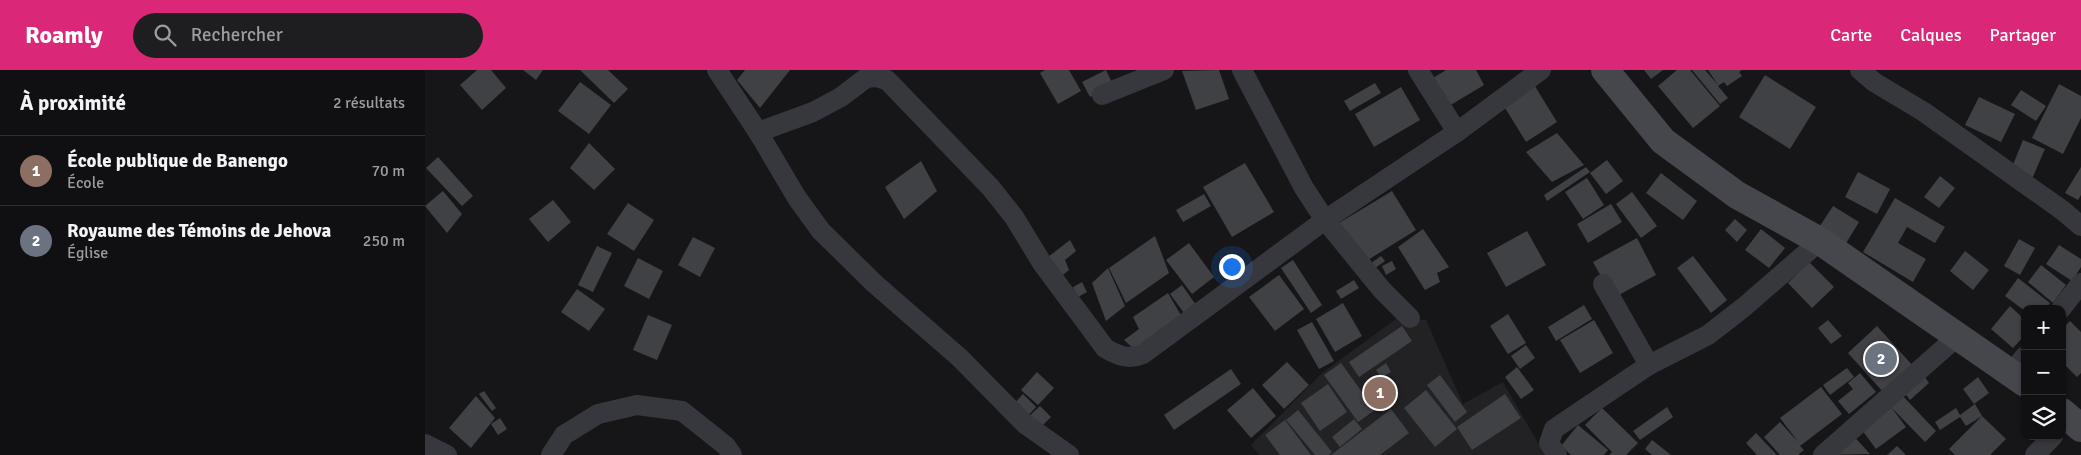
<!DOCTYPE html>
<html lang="fr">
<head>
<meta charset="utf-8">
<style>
  :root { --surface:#101012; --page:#1e1e20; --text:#f1f3f6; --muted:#9c9d9f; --line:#303032; --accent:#db2777 }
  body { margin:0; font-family:Signika,sans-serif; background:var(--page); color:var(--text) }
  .controls { position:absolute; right:15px; bottom:15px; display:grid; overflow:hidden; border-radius:10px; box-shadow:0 1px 4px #0004 }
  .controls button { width:45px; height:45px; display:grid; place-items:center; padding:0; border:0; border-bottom:1px solid var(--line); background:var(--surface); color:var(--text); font:25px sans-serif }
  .you { position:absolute; left:806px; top:196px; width:18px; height:18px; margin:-12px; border:4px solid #fff; border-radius:50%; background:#1a73e8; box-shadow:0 0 0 8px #1a73e833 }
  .badge { display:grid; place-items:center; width:32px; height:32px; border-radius:50%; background:var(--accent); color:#fff; font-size:16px; font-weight:700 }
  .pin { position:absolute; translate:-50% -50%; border:2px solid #fff; box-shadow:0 1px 5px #0006 }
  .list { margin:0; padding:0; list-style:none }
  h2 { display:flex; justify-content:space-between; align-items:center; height:65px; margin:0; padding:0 20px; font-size:21px }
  h2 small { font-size:16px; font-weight:400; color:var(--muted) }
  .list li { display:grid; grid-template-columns:32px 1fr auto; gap:15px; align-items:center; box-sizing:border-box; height:70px; padding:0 20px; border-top:1px solid var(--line) }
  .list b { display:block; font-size:19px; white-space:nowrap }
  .list p { margin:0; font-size:16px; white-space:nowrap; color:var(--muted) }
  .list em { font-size:16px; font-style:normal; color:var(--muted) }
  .icon { flex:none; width:28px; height:28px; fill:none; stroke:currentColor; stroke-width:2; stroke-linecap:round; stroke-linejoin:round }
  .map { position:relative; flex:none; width:1656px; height:385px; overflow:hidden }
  header { display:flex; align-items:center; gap:30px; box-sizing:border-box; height:70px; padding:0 25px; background:var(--accent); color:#fff }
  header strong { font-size:24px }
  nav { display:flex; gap:28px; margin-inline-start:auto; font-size:18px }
  .search { width:350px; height:45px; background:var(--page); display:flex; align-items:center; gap:12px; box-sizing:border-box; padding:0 18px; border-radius:28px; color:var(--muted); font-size:19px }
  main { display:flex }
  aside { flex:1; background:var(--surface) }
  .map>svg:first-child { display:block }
  .built { fill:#222225 }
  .building { fill:#404145 }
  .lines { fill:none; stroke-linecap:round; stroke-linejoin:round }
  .street { stroke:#37383d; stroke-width:20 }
  .secondary { stroke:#45474d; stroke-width:28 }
</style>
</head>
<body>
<header>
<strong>Roamly</strong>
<div class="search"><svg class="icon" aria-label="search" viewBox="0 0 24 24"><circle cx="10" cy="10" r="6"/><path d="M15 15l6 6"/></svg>Rechercher</div>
<nav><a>Carte</a><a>Calques</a><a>Partager</a></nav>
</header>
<main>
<aside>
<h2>À proximité<small>2 résultats</small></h2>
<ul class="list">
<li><span class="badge" style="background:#8d6e63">1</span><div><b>École publique de Banengo</b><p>École</p></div><em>70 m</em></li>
<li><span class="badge" style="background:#6b7280">2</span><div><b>Royaume des Témoins de Jehova</b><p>Église</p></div><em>250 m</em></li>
</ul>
</aside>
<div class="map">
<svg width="1656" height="385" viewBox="0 0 1656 385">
  <rect width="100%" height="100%" fill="#161618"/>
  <path class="built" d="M 971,249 L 1001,250 L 1038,334 L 1078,312 L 1120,385 L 834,385 L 826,375 L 897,303 Z"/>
  <g class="building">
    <path d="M 52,0 L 66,0 L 81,18 L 57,40 L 35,15 Z"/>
    <path d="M 98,0 L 118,0 L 111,10 Z"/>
    <path d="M 155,0 L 183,0 L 203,19 L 189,33 Z"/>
    <path d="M 320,0 L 365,0 L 335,38 L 312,10 Z"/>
    <path d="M 620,0 L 644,0 L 656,21 L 633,34 L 615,3 Z"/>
    <path d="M 681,0 L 688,15 L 665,27 L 657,12 Z"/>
    <path d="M 794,0 L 804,29 L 771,40 L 757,1 Z"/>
    <path d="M 1021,0 L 1051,0 L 1059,15 L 1024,36 L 1008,8 Z"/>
    <path d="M 1219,0 L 1238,0 L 1226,9 Z"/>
    <path d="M 1252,0 L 1265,0 L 1295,36 L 1268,58 L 1233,16 Z"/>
    <path d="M 1267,0 L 1280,0 L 1293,15 L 1283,0 L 1317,0 L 1314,2 L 1317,6 L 1302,16 L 1299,12 L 1293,16 L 1303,28 L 1295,34 Z"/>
    <path d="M 1340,5 L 1391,37 L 1365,79 L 1314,47 Z"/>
    <path d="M 155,12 L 186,35 L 164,64 L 133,41 Z"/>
    <path d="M 950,13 L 956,23 L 925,41 L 919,31 Z"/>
    <path d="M 1108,13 L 1132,52 L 1101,72 L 1077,33 Z"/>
    <path d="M 1634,14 L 1656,26 L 1656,48 L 1638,84 L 1607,68 Z"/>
    <path d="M 976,17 L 995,50 L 949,77 L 930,44 Z"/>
    <path d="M 1596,20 L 1621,36 L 1611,51 L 1586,35 Z"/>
    <path d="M 1554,27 L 1590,44 L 1576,72 L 1540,55 Z"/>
    <path d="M 1132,63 L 1159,95 L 1127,112 L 1101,82 Z"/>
    <path d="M 1598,70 L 1620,79 L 1606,111 L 1585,102 Z"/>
    <path d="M 164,73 L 190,99 L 169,120 L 145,98 Z"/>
    <path d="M 13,87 L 48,126 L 37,136 L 1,98 Z"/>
    <path d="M 1182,90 L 1198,111 L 1181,124 L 1165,103 Z"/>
    <path d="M 496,91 L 512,121 L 479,149 L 460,117 Z"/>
    <path d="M 820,93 L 849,142 L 807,167 L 778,117 Z"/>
    <path d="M 1161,97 L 1165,102 L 1122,131 L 1119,125 Z"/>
    <path d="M 1656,97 L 1656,125 L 1653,130 L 1640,123 Z"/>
    <path d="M 1433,102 L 1465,119 L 1452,144 L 1420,127 Z"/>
    <path d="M 1236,103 L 1272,131 L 1258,150 L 1221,123 Z"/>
    <path d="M 1515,106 L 1530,118 L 1514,138 L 1499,127 Z"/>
    <path d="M 1162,108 L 1179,135 L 1158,149 L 1140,122 Z"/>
    <path d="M 18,121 L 37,144 L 22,163 L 0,136 Z"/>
    <path d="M 967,121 L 991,160 L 938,193 L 914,153 Z"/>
    <path d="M 1207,122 L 1232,156 L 1216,168 L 1191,134 Z"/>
    <path d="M 779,124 L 786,136 L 758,152 L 751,140 Z"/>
    <path d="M 1470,128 L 1520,157 L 1510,173 L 1482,157 L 1473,173 L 1501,189 L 1488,212 L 1438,182 Z"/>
    <path d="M 128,130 L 146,152 L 123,172 L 104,149 Z"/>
    <path d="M 203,133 L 229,150 L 209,181 L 182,164 Z"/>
    <path d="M 1186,134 L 1197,152 L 1163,173 L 1152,154 Z"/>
    <path d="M 1408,136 L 1434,152 L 1420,175 L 1393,159 Z"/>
    <path d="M 1310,149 L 1322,160 L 1312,172 L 1300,160 Z"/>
    <path d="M 998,159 L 1024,197 L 1012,203 L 1015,212 L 1000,220 L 973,177 Z"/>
    <path d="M 1336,159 L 1360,178 L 1344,198 L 1320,180 Z"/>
    <path d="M 1102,161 L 1121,195 L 1081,217 L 1062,183 Z"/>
    <path d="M 730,166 L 744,203 L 701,233 L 684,198 Z"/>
    <path d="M 268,167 L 290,178 L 275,207 L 253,195 Z"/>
    <path d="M 1212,168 L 1231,205 L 1188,228 L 1168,192 Z"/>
    <path d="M 1594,169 L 1610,178 L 1595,205 L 1579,196 Z"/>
    <path d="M 645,170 L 651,181 L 640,190 L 644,200 L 633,209 L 623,187 Z"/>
    <path d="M 764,173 L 789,207 L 767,224 L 741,190 Z"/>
    <path d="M 1634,175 L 1656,189 L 1656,197 L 1647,211 L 1621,194 Z"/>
    <path d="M 172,176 L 187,183 L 168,222 L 153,215 Z"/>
    <path d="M 1540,181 L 1564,200 L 1548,220 L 1525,201 Z"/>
    <path d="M 956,186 L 960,191 L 946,201 L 942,196 Z"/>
    <path d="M 1268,186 L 1302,230 L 1286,243 L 1252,198 Z"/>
    <path d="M 213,188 L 238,201 L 224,229 L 199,216 Z"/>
    <path d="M 868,190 L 897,235 L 886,243 L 856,198 Z"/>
    <path d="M 967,191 L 971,199 L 961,205 L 957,196 Z"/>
    <path d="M 1384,192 L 1409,217 L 1387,238 L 1363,213 Z"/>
    <path d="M 1616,195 L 1641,215 L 1628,233 L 1603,212 Z"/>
    <path d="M 683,198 L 700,236 L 681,251 L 667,213 Z"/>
    <path d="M 854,205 L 879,239 L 850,261 L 824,227 Z"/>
    <path d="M 1593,208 L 1625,233 L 1621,239 L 1600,239 L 1600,241 L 1580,226 Z"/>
    <path d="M 929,210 L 934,218 L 916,229 L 911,221 Z"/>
    <path d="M 657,212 L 662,222 L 653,227 L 648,217 Z"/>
    <path d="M 757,215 L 771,235 L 759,243 L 745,224 Z"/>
    <path d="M 152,219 L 180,239 L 164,261 L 136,242 Z"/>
    <path d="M 743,223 L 757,247 L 712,282 L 699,270 L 714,259 L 708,247 Z"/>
    <path d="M 918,233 L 937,266 L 910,282 L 891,249 Z"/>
    <path d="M 1159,235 L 1167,249 L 1131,271 L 1123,257 Z"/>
    <path d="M 1585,236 L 1600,250 L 1600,265 L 1588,278 L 1566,259 Z"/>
    <path d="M 1083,244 L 1101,273 L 1083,284 L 1065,256 Z"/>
    <path d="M 223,245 L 247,255 L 232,290 L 208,280 Z"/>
    <path d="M 1169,250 L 1188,283 L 1155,303 L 1135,270 Z"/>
    <path d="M 1403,250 L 1417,266 L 1406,274 L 1393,258 Z"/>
    <path d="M 1645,251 L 1656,262 L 1656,303 L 1652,307 L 1637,292 L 1637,259 Z"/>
    <path d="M 887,252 L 909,291 L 894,299 L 872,260 Z"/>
    <path d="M 977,256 L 987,271 L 934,307 L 924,292 Z"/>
    <path d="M 1452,256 L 1488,296 L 1459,323 L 1423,283 Z"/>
    <path d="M 1101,275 L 1110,288 L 1095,299 L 1086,286 Z"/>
    <path d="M 862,292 L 884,315 L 859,339 L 837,315 Z"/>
    <path d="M 916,293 L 950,340 L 933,352 L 899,305 Z"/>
    <path d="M 961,293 L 966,302 L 956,308 L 951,300 Z"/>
    <path d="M 1092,297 L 1109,320 L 1096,329 L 1080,307 Z"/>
    <path d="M 1422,298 L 1429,307 L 1405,325 L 1398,315 Z"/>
    <path d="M 806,299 L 816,314 L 749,360 L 739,345 Z"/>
    <path d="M 612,302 L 629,318 L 613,335 L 596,320 Z"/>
    <path d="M 1435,303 L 1451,322 L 1424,344 L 1413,331 L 1428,319 L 1423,313 Z"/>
    <path d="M 1497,303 L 1504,313 L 1485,330 L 1477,320 Z"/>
    <path d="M 1015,305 L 1042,342 L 1030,352 L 1002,315 Z"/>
    <path d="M 1553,307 L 1564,323 L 1549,334 L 1538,319 Z"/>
    <path d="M 903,314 L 922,342 L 895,361 L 876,333 Z"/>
    <path d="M 1396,317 L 1417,344 L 1375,376 L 1379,380 L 1373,385 L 1355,385 L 1339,367 L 1355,352 L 1374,373 L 1355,348 Z"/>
    <path d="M 828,318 L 851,346 L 826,368 L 802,340 Z"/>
    <path d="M 1001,320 L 1032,359 L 1010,377 L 979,338 Z"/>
    <path d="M 59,321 L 71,338 L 67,341 L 54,324 Z"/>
    <path d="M 1475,323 L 1511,361 L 1500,372 L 1466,337 L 1481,357 L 1451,379 L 1434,356 Z"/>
    <path d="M 598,324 L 611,337 L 600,349 L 587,336 Z"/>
    <path d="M 1080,324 L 1096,348 L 1047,380 L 1032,357 Z"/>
    <path d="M 51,326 L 70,348 L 46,378 L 24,358 Z"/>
    <path d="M 1550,334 L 1557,346 L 1541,356 L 1535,347 L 1515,360 L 1510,352 L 1531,338 L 1535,345 Z"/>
    <path d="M 615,336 L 626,347 L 612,361 L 600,350 Z"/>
    <path d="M 1242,337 L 1248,347 L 1215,370 L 1208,361 Z"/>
    <path d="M 1177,338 L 1213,373 L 1201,385 L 1184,385 L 1187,382 L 1160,355 Z"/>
    <path d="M 966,339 L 984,363 L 955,385 L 906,385 Z"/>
    <path d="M 873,340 L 907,382 L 904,385 L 890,385 L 861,350 Z"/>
    <path d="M 1557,346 L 1581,369 L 1565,385 L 1530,385 L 1524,379 Z"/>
    <path d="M 75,348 L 82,359 L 73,365 L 66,354 Z"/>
    <path d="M 929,349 L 937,359 L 915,377 L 907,367 Z"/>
    <path d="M 860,350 L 886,385 L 855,385 L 840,365 Z"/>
    <path d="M 1153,355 L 1183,380 L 1179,385 L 1146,385 L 1136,376 Z"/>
    <path d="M 1425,362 L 1445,384 L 1401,385 Z"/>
    <path d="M 1331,363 L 1352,385 L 1332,385 L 1321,373 Z"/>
    <path d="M 1227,370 L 1246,385 L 1227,385 L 1220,379 Z"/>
    <path d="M 1472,376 L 1481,385 L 1462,385 Z"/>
  </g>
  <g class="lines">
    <g class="street">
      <path d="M 292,0 L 333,62 L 372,128 L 396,161 L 450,214 L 535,288 L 600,354 L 644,385"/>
      <path d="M 817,0 L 879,118 L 900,150 L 957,220 L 985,248"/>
      <path d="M 993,0 L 1032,62"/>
      <path d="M 1435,0 L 1449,12 L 1499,42 L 1637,140 L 1656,156"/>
      <path d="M 677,25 L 739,0"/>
      <path d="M 333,62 L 388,42 L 416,27 L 441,8 L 451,7 L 462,10 L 566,118 L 589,147 L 617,193 L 680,278 C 693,286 704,290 718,284 L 900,150 L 1032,62 L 1116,0"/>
      <path d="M 1178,214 L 1224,295"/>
      <path d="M 1636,239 L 1656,213"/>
      <path d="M 1587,302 L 1600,286"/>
      <path d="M 0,374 L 22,385"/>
      <path d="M 126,385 L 139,365 L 173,344 L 212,335 L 257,341 L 301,376 L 307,385"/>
      <path d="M 1132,385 L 1124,373 L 1129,359 L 1224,295 L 1283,265 L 1319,237 L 1395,171"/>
      <path d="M 1398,385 L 1533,266"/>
      <path d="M 1610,385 L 1628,366"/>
    </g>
    <g class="secondary">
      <path d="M 1180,0 L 1238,71 L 1312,125 L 1395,171 L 1600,313"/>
      <path d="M 1637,342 L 1656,358"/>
    </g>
  </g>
</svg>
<div class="controls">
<button>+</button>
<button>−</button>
<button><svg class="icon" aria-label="layers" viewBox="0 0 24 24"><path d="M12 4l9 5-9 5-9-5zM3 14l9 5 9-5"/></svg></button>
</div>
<div class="you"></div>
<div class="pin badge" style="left:955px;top:323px;background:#8d6e63">1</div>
<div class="pin badge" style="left:1456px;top:289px;background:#6b7280">2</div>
</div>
</main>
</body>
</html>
